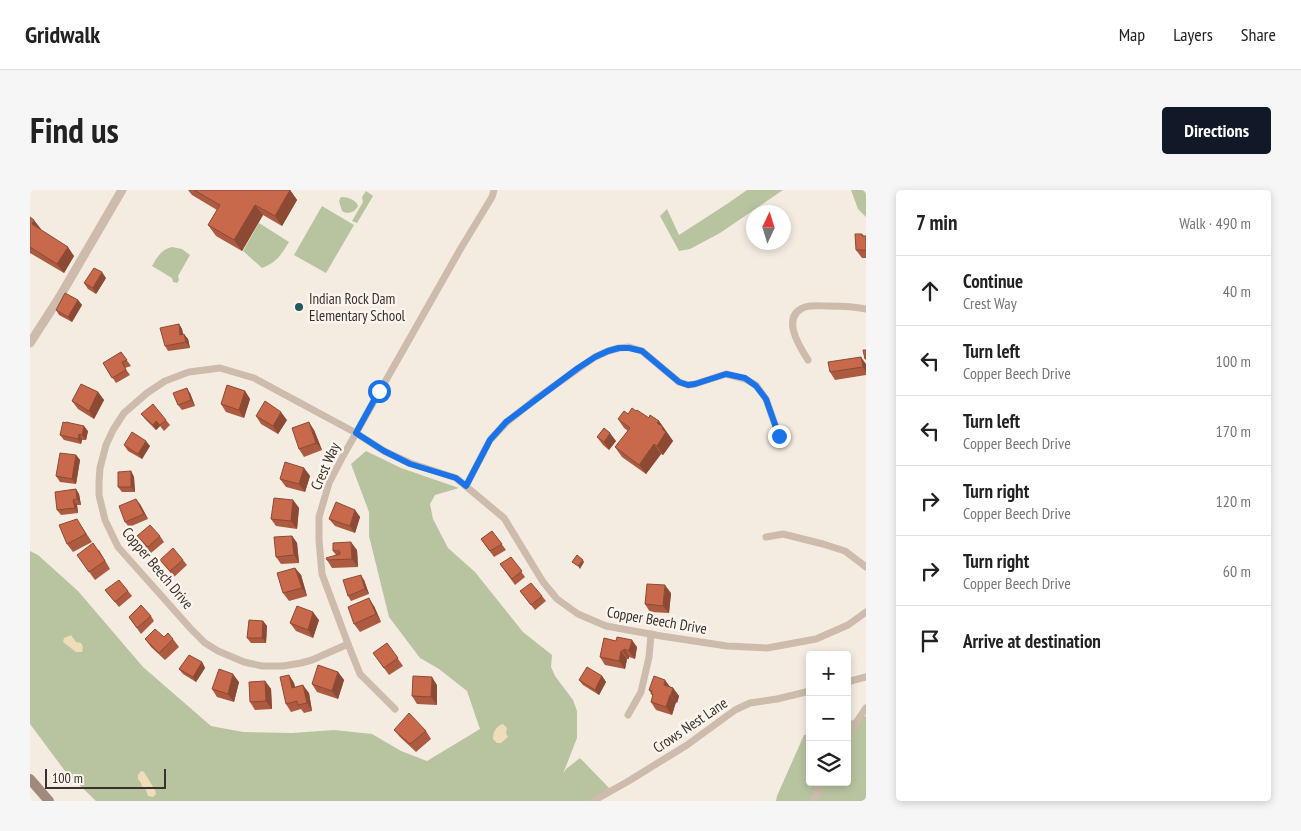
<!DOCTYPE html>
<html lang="en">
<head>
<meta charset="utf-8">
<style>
  :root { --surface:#fff; --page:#f6f6f6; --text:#222; --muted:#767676; --line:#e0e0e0; --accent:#111827 }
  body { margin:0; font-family:"PT Sans Narrow",sans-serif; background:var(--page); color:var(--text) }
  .controls { position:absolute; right:15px; bottom:15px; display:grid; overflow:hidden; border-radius:5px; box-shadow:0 2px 8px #0003 }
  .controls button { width:45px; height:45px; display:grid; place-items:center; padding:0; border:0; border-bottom:1px solid var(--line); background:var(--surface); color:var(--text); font:25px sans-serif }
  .compass { position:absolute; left:716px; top:15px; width:45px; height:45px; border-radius:50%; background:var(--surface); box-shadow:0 2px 8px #0003; rotate:4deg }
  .scale { position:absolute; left:15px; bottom:12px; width:121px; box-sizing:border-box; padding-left:5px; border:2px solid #3b302b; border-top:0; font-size:14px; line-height:18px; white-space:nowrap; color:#3b302b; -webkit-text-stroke:4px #fbf5ee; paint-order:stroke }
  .stop { position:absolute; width:15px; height:15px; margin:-11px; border:4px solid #1a73e8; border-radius:50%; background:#fff }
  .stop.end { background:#1a73e8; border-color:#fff; box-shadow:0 1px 5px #0008 }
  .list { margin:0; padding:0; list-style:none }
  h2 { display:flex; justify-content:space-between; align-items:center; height:65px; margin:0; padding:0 20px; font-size:21px }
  h2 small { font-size:16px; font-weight:400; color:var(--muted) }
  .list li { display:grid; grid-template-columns:32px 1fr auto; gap:15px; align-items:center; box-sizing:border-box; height:70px; padding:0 20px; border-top:1px solid var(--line) }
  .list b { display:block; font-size:19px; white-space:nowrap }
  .list p { margin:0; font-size:16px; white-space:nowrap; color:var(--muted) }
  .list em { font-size:16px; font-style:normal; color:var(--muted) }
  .icon { flex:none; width:28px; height:28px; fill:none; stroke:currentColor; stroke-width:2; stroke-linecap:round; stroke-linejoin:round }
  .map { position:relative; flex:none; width:836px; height:611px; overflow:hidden; border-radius:5px }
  header { display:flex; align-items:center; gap:30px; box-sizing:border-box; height:70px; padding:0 25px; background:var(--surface); border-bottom:1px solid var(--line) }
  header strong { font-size:24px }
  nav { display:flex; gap:28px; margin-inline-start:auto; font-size:18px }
  .intro { display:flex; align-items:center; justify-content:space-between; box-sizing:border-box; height:120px; padding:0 30px }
  h1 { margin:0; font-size:35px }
  .button { padding:12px 22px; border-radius:5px; background:var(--accent); color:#fff; font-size:18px; font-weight:700 }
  main { display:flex; gap:30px; padding:0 30px }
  aside { flex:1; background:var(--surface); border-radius:5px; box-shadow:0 2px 8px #0003 }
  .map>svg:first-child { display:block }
  .green { fill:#b8c4a0 }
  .sand { fill:#efdcb8 }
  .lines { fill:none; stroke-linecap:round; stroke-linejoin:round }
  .minor { stroke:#cdbbac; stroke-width:7 }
  .tertiary { stroke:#cdbbac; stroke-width:9 }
  .secondary { stroke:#a18a7d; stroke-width:10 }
  .wall { fill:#ac5a40 }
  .shaded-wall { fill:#8c4a34 }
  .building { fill:#c8694b; stroke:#8c4a34 }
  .route { stroke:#1a73e8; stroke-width:6 }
  .poi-dot { fill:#1f5a5e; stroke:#fbf5ee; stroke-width:2 }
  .labels { text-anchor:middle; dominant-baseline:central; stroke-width:5; stroke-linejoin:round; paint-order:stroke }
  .poi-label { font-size:15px; fill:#3b302b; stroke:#fbf5ee; text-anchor:start }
  .street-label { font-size:15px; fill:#3b302b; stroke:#fbf5ee }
</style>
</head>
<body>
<header>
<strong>Gridwalk</strong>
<nav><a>Map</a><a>Layers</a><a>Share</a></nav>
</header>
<div class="intro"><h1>Find us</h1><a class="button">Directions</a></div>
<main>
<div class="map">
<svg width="836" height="611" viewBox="0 0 836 611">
  <rect width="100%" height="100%" fill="#f4ebe1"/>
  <g class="green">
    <path d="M 717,0 L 753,0 L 690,43 L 660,59 L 649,61 L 630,26 L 637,19 L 649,45 L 697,14 Z"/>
    <path d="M 821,0 L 836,0 L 836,27 L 828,19 Z"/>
    <path d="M 336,1 L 343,6 L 327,33 L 322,31 L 333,12 L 332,7 Z"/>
    <path d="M 311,7 C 318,7 326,10 328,16 C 325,22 318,25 312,21 L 309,11 Z"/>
    <path d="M 292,16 L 324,35 L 296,83 L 264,65 Z"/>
    <path d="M 229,33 L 259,52 C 251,65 247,72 232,78 L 213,61 Z"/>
    <path d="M 142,57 L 152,59 L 160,65 L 148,86 L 149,90 L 147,93 L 143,92 L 142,88 L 122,76 C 128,66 131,60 142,57 Z"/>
    <path d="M 336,261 L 371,278 L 429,298 L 405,305 L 400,314 L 403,329 L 418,358 L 445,382 L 493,442 L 522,465 L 521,477 L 525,486 L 543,510 L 547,521 L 547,548 L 533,584 L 536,579 L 550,568 L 580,599 L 560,611 L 66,611 L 35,581 L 0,534 L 0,361 L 8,365 L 48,401 L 113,477 L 181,536 L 213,542 L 262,543 L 304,540 L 342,544 L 371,561 L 397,571 L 450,539 L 437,501 L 409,479 L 390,468 L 359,427 L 339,346 L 339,322 L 321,274 Z"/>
    <path d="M 836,526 L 836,611 L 746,611 L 747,606 L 774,545 L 780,544 L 780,592 L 817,592 L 817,532 Z"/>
  </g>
  <g class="sand">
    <path d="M 41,445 L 46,452 L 51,453 L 53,457 L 52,462 L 46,462 L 33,452 L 34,448 Z"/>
    <path d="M 473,534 L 477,538 L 476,543 L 478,547 L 471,553 L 467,553 L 463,549 C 463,542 466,536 473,534 Z"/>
    <path d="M 111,581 L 114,582 L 125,600 L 126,604 L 123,607 L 118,606 L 116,600 L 112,597 L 111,593 L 108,589 L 108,585 Z"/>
  </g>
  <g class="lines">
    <g class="minor">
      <path d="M 778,170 C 769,156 750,126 775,117 C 782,115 790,116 798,116 C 811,116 823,116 836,119"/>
      <path d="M 436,296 L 460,250 L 477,232 L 507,208 L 565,167 L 578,161 L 589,158 L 599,157 L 612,161 L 649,192 L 658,195 L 665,194 L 696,184 L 715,189 L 726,195 L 736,209 L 749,246"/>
      <path d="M 736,347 L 753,344 L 793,354 L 815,361 L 836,377"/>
      <path d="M 318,454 L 282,470 L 271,473 L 253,476 L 232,476 L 214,472 L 188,461 L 175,453 L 161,439 L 88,357 L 75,330 L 69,305 L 69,292 L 70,278 L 76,255 L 83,240 L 94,223 L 117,203 L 135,191 L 159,182 L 190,178 L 224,188 L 326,243 L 354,261 L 380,273 L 426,288 L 474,328 L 513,392 L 527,409 L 548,424 L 576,436 L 631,446 L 697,456 L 737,458 L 786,449 L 818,435 L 836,422"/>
      <path d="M 817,492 L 836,487"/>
      <path d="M 365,519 L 330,484 L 318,454 L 292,384 L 289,350 L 289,327 L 299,293 L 313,266 L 431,58 L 462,7 L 464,0"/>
      <path d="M 598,525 L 611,502 L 619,467 L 621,444"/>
      <path d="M 817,546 L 836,518"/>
      <path d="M 563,611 L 597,592 L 657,555 L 705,520 L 720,513 L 747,509 L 780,501"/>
      <path d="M 783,611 L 792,592"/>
    </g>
    <path class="tertiary" d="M 0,153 L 29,108 L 92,0"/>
    <path class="secondary" d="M 0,589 L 19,611"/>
  </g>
  <g class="wall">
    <path d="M 158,0 L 260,0 L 267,10 L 252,36 L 233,25 L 212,61 L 186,46 L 178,35 L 187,20 L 162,5 Z"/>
    <path d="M 0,27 L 11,40 L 44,66 L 34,83 L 0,63 Z"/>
    <path d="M 832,44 L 834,46 L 836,46 L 836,68 L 832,68 L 826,60 Z"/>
    <path d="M 76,88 L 66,104 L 58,99 L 54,93 Z"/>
    <path d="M 48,110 L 52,115 L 42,132 L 29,125 L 26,120 Z"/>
    <path d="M 149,134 L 152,139 L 153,144 L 158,149 L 160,158 L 138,161 L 135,156 Z"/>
    <path d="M 91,162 L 101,176 L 95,178 L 100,185 L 86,193 L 73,173 Z"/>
    <path d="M 836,174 L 836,185 L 805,190 L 800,182 Z"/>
    <path d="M 215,201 L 220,209 L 214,228 L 196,222 L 191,214 Z"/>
    <path d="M 68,202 L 74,210 L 64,229 L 48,219 L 42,211 Z"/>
    <path d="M 160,203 L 165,216 L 152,220 L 148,215 Z"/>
    <path d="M 606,221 L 619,228 L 629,231 L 643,251 L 633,265 L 631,264 L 616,284 L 592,267 L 585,257 L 598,241 L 594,238 L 588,229 L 598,224 Z"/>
    <path d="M 111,224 L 136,230 L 140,235 L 134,241 L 130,236 L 126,240 L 115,229 Z"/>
    <path d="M 226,226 L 257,230 L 248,244 L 231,234 Z"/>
    <path d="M 284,240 L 292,260 L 274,267 L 269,259 Z"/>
    <path d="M 58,241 L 56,250 L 52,250 L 51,254 L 34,250 L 30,245 Z"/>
    <path d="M 567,247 L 586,251 L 579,260 L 573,255 Z"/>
    <path d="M 94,255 L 120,256 L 112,269 L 98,261 Z"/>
    <path d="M 46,265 L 50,270 L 46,294 L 30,292 L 26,286 Z"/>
    <path d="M 274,278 L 280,286 L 275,302 L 256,297 L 250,289 Z"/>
    <path d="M 101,281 L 104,287 L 105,302 L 92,302 L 88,297 Z"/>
    <path d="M 46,299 L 49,304 L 51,315 L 47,315 L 48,323 L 31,325 L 27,320 Z"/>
    <path d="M 263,310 L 269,318 L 267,339 L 246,336 L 241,329 Z"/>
    <path d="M 110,314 L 118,329 L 99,337 L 95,332 Z"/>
    <path d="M 325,320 L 330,327 L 325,343 L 305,336 L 299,329 Z"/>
    <path d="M 52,337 L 62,352 L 43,362 L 37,354 Z"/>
    <path d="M 462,341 L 476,360 L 464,367 L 451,349 Z"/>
    <path d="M 107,346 L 130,346 L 134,352 L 121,363 Z"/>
    <path d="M 262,346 L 267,353 L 269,373 L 251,374 L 246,367 Z"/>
    <path d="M 69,360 L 80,379 L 65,390 L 47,365 Z"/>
    <path d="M 327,360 L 328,377 L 302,378 L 297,370 L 306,365 L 303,361 Z"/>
    <path d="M 481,367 L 495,387 L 485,395 L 470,374 Z"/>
    <path d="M 130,370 L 153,370 L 157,375 L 144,387 Z"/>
    <path d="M 265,378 L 271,385 L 277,406 L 259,411 L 253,403 Z"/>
    <path d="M 334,390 L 339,404 L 321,411 L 318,406 Z"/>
    <path d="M 75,400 L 98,401 L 102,406 L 89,417 Z"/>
    <path d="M 490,401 L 512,406 L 516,411 L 505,420 Z"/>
    <path d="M 641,403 L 639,423 L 620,422 L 615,414 Z"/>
    <path d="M 344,416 L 351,432 L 330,442 L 324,434 Z"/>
    <path d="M 121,426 L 124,431 L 111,444 L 99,427 Z"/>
    <path d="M 289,430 L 283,448 L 266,441 L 260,433 Z"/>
    <path d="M 233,431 L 237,436 L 236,453 L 221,453 L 217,448 Z"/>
    <path d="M 134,447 L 143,449 L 149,457 L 135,470 L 121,457 L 115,449 Z"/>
    <path d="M 574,448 L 607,457 L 605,469 L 599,467 L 599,469 L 597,469 L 595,479 L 575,475 L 570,467 Z"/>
    <path d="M 357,453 L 373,476 L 359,485 L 343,463 Z"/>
    <path d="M 172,472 L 175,478 L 166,492 L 153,484 L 149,479 Z"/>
    <path d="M 308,482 L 314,490 L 308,509 L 287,502 L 282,494 Z"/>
    <path d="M 259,485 L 264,493 L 265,497 L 279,503 L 282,521 L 274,523 L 271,519 L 261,522 L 256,514 Z"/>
    <path d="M 572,486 L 576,492 L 569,505 L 553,495 L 549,490 Z"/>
    <path d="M 235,491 L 241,499 L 242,519 L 225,520 L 220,512 Z"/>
    <path d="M 209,492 L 204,512 L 187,507 L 182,499 Z"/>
    <path d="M 407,495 L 407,515 L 387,514 L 382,506 Z"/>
    <path d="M 641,497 L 643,498 L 649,506 L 647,513 L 646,512 L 642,525 L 626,520 L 621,512 L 623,506 L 619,500 Z"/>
    <path d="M 364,540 L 396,541 L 401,549 L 386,562 L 370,547 Z"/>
  </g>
  <g class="shaded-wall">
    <path d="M 260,0 L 267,10 L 252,36 L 245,26 Z"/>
    <path d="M 225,15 L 233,25 L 212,61 L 204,50 Z"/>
    <path d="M 4,30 L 11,39 L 8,44 L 2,34 Z"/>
    <path d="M 38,57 L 44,66 L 34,83 L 27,74 Z"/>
    <path d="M 72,82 L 76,88 L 66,104 L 63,98 Z"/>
    <path d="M 48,110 L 52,115 L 42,132 L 38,127 Z"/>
    <path d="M 149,134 L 152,139 L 154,150 L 150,145 Z"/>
    <path d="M 154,144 L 158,149 L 160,158 L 156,152 Z"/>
    <path d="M 831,167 L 836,174 L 836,182 L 833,177 Z"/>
    <path d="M 157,198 L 160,203 L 165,216 L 161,210 Z"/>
    <path d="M 215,201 L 220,209 L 214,228 L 209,220 Z"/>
    <path d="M 68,202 L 74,210 L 64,229 L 59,221 Z"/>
    <path d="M 251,222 L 257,230 L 248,244 L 243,236 Z"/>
    <path d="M 126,231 L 130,236 L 126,240 L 123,235 Z"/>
    <path d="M 629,231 L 643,251 L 633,265 L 627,256 L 627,233 Z"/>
    <path d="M 279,232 L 284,240 L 292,260 L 286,253 Z"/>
    <path d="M 54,236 L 58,241 L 56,250 L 52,245 Z"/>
    <path d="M 580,243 L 586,251 L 579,260 L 574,252 Z"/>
    <path d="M 49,244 L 52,250 L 51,254 L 48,249 Z"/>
    <path d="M 116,251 L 120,256 L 112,269 L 108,264 Z"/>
    <path d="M 624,254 L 631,264 L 616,284 L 609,275 Z"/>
    <path d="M 46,265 L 50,270 L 46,294 L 42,289 Z"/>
    <path d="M 274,278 L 280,286 L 275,302 L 269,294 Z"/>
    <path d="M 101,281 L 104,287 L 105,302 L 101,297 Z"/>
    <path d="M 46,299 L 49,304 L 51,315 L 47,309 Z"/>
    <path d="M 106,309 L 110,314 L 118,329 L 114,324 Z"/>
    <path d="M 43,310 L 47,315 L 48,323 L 45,318 Z"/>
    <path d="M 263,310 L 269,318 L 267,339 L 261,331 Z"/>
    <path d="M 325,320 L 330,327 L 325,343 L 320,336 Z"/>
    <path d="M 262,346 L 267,353 L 269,373 L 264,365 Z"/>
    <path d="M 321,352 L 327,360 L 328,377 L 322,369 Z"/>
    <path d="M 553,370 L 554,372 L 550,379 L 548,376 Z"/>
    <path d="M 265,378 L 271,385 L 277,406 L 272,398 Z"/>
    <path d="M 331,385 L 334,390 L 339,404 L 335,399 Z"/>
    <path d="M 635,395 L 641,403 L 639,423 L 633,416 Z"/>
    <path d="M 339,408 L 344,416 L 351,432 L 346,424 Z"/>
    <path d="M 283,422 L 289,430 L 283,448 L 278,440 Z"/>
    <path d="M 233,431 L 237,436 L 236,453 L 232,448 Z"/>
    <path d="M 602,450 L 607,457 L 605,469 L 599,461 Z"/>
    <path d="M 594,459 L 599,467 L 599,469 L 593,461 Z"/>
    <path d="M 591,461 L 597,469 L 595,479 L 589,471 Z"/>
    <path d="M 172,472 L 175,478 L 166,492 L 163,487 Z"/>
    <path d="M 308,482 L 314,490 L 308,509 L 302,501 Z"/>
    <path d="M 203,484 L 209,492 L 204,512 L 198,504 Z"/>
    <path d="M 259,485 L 264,493 L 267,506 L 262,498 Z"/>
    <path d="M 572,486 L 576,492 L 569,505 L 565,500 Z"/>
    <path d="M 402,487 L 407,495 L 407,515 L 401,507 Z"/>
    <path d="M 635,490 L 641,498 L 634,495 Z"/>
    <path d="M 235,491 L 241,499 L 242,519 L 236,511 Z"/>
    <path d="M 273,495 L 279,503 L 282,521 L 277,513 Z"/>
    <path d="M 643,498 L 649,506 L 647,513 L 641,505 Z"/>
    <path d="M 640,505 L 646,512 L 642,525 L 636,517 Z"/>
  </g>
  <g class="building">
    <path d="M 164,0 L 260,0 L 245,26 L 225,15 L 204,50 L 178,35 L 190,15 Z"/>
    <path d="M 0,27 L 4,30 L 2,34 L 38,57 L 27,74 L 0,57 Z"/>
    <path d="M 825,44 L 832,44 L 832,46 L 836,46 L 836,60 L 826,60 Z"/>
    <path d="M 64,78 L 72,82 L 63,98 L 54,93 Z"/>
    <path d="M 35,103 L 48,110 L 38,127 L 26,120 Z"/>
    <path d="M 149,134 L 150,145 L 154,144 L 156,152 L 135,156 L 130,138 Z"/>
    <path d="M 833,160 L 836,160 L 836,169 L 835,169 Z"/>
    <path d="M 91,162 L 97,170 L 92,172 L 96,180 L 82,188 L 73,173 Z"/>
    <path d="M 831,167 L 833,177 L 800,182 L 798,172 Z"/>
    <path d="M 51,194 L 68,202 L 59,221 L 42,211 Z"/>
    <path d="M 197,195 L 215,201 L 209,220 L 191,214 Z"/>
    <path d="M 157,198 L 161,210 L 148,215 L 143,203 Z"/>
    <path d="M 235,211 L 251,222 L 243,236 L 226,226 Z"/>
    <path d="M 123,214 L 136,230 L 130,235 L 126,231 L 123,235 L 111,224 Z"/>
    <path d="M 602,218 L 606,221 L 607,220 L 619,228 L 620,225 L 629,231 L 627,233 L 633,237 L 632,239 L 636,242 L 627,256 L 624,254 L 609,275 L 585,257 L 600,238 L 588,229 L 594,221 L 598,224 Z"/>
    <path d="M 33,232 L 36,233 L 36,232 L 54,236 L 52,245 L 49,244 L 48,249 L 30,245 Z"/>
    <path d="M 279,232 L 286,253 L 269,259 L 262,238 Z"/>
    <path d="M 574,238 L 580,243 L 574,252 L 567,247 Z"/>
    <path d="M 102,242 L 116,251 L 108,264 L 94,255 Z"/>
    <path d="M 30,263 L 46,265 L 42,289 L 26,286 Z"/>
    <path d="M 255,272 L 274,278 L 269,294 L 250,289 Z"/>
    <path d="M 101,281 L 101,297 L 88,297 L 88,282 Z"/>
    <path d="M 46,299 L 47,309 L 43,310 L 45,318 L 27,320 L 25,302 Z"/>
    <path d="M 244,308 L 263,310 L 261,331 L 241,329 Z"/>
    <path d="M 106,309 L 114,324 L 95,332 L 89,316 Z"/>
    <path d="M 306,312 L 325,320 L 320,336 L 299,329 Z"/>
    <path d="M 47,329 L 56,344 L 37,354 L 29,335 Z"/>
    <path d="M 120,335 L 130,346 L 118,357 L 107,346 Z"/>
    <path d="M 462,341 L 472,354 L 460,361 L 451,349 Z"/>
    <path d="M 262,346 L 264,365 L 246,367 L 244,347 Z"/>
    <path d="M 321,352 L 322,369 L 297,370 L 296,368 L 310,364 L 309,360 L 303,361 L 303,353 Z"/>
    <path d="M 63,353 L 75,371 L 59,382 L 47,365 Z"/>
    <path d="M 143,358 L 153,370 L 140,381 L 130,370 Z"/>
    <path d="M 547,365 L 553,370 L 548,376 L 542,372 Z"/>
    <path d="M 481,367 L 492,381 L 482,389 L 470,374 Z"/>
    <path d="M 265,378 L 272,398 L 253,403 L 247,383 Z"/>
    <path d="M 331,385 L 335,399 L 318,406 L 313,390 Z"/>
    <path d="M 89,390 L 98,401 L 85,412 L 75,400 Z"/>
    <path d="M 501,393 L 512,406 L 501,415 L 490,401 Z"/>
    <path d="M 617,394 L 635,395 L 633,416 L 615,414 Z"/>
    <path d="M 339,408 L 346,424 L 324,434 L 318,417 Z"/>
    <path d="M 111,415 L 121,426 L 107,438 L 99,427 Z"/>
    <path d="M 267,416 L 283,422 L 278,440 L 260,433 Z"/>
    <path d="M 219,430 L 233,431 L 232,448 L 217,448 Z"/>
    <path d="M 125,439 L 134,447 L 138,443 L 143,449 L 129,463 L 115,449 Z"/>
    <path d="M 587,447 L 602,450 L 599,461 L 594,459 L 593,461 L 591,461 L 589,471 L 570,467 L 574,448 L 586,451 Z"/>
    <path d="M 357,453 L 368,468 L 354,478 L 343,463 Z"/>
    <path d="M 159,465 L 172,472 L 163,487 L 149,479 Z"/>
    <path d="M 288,475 L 308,482 L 302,501 L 282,494 Z"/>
    <path d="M 557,477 L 572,486 L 565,500 L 549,490 Z"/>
    <path d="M 189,479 L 203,484 L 198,504 L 182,499 Z"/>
    <path d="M 259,485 L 262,498 L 273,495 L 277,513 L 268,515 L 267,511 L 256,514 L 250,487 Z"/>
    <path d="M 383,486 L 402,487 L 401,507 L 382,506 Z"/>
    <path d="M 624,486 L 635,490 L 634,495 L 643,498 L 641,505 L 640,505 L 636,517 L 621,512 L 623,504 L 621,504 L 622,501 L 619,500 Z"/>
    <path d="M 235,491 L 236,511 L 220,512 L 219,492 Z"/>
    <path d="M 379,523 L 396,541 L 380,554 L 364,540 Z"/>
  </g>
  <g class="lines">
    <path class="route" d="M 349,201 L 326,243 L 354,261 L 380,274 L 426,288 L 436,296 L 460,250 L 476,232 L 548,178 L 565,167 L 578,161 L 589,158 L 599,158 L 612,161 L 649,192 L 658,195 L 665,194 L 696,184 L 715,188 L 726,196 L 736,209 L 749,246"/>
  </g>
  <circle class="poi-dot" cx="269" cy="117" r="5"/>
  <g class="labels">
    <g class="poi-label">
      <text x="279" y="108">Indian Rock Dam<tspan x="279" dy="17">Elementary School</tspan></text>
    </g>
    <g class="street-label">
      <text transform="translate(295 276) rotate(-66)">Crest Way</text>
      <text transform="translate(128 378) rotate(50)">Copper Beech Drive</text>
      <text transform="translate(627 430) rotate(10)">Copper Beech Drive</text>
      <text transform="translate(660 535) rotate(-34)">Crows Nest Lane</text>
    </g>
  </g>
</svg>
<div class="controls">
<button>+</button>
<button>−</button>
<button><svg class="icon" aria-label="layers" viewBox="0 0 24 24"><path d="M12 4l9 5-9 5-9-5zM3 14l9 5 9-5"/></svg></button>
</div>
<svg class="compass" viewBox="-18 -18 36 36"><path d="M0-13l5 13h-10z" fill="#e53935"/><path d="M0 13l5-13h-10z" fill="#767676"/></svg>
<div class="scale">100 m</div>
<div class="stop" style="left:349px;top:201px"></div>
<div class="stop end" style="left:749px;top:246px"></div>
</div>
<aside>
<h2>7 min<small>Walk · 490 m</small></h2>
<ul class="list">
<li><svg class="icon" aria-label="ahead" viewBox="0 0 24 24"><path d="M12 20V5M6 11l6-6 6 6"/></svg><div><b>Continue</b><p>Crest Way</p></div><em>40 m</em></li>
<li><svg class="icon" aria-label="left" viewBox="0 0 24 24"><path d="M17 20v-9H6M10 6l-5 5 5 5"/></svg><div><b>Turn left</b><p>Copper Beech Drive</p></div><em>100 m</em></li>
<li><svg class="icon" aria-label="left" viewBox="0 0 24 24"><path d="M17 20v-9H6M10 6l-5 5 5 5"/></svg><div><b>Turn left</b><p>Copper Beech Drive</p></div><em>170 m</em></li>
<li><svg class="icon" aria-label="right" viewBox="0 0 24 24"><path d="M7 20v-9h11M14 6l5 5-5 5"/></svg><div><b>Turn right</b><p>Copper Beech Drive</p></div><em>120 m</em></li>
<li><svg class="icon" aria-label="right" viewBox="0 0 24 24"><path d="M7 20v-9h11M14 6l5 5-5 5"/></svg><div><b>Turn right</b><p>Copper Beech Drive</p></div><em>60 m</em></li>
<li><svg class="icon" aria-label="arrive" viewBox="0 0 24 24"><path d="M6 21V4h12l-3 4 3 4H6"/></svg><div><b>Arrive at destination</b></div></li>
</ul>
</aside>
</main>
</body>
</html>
